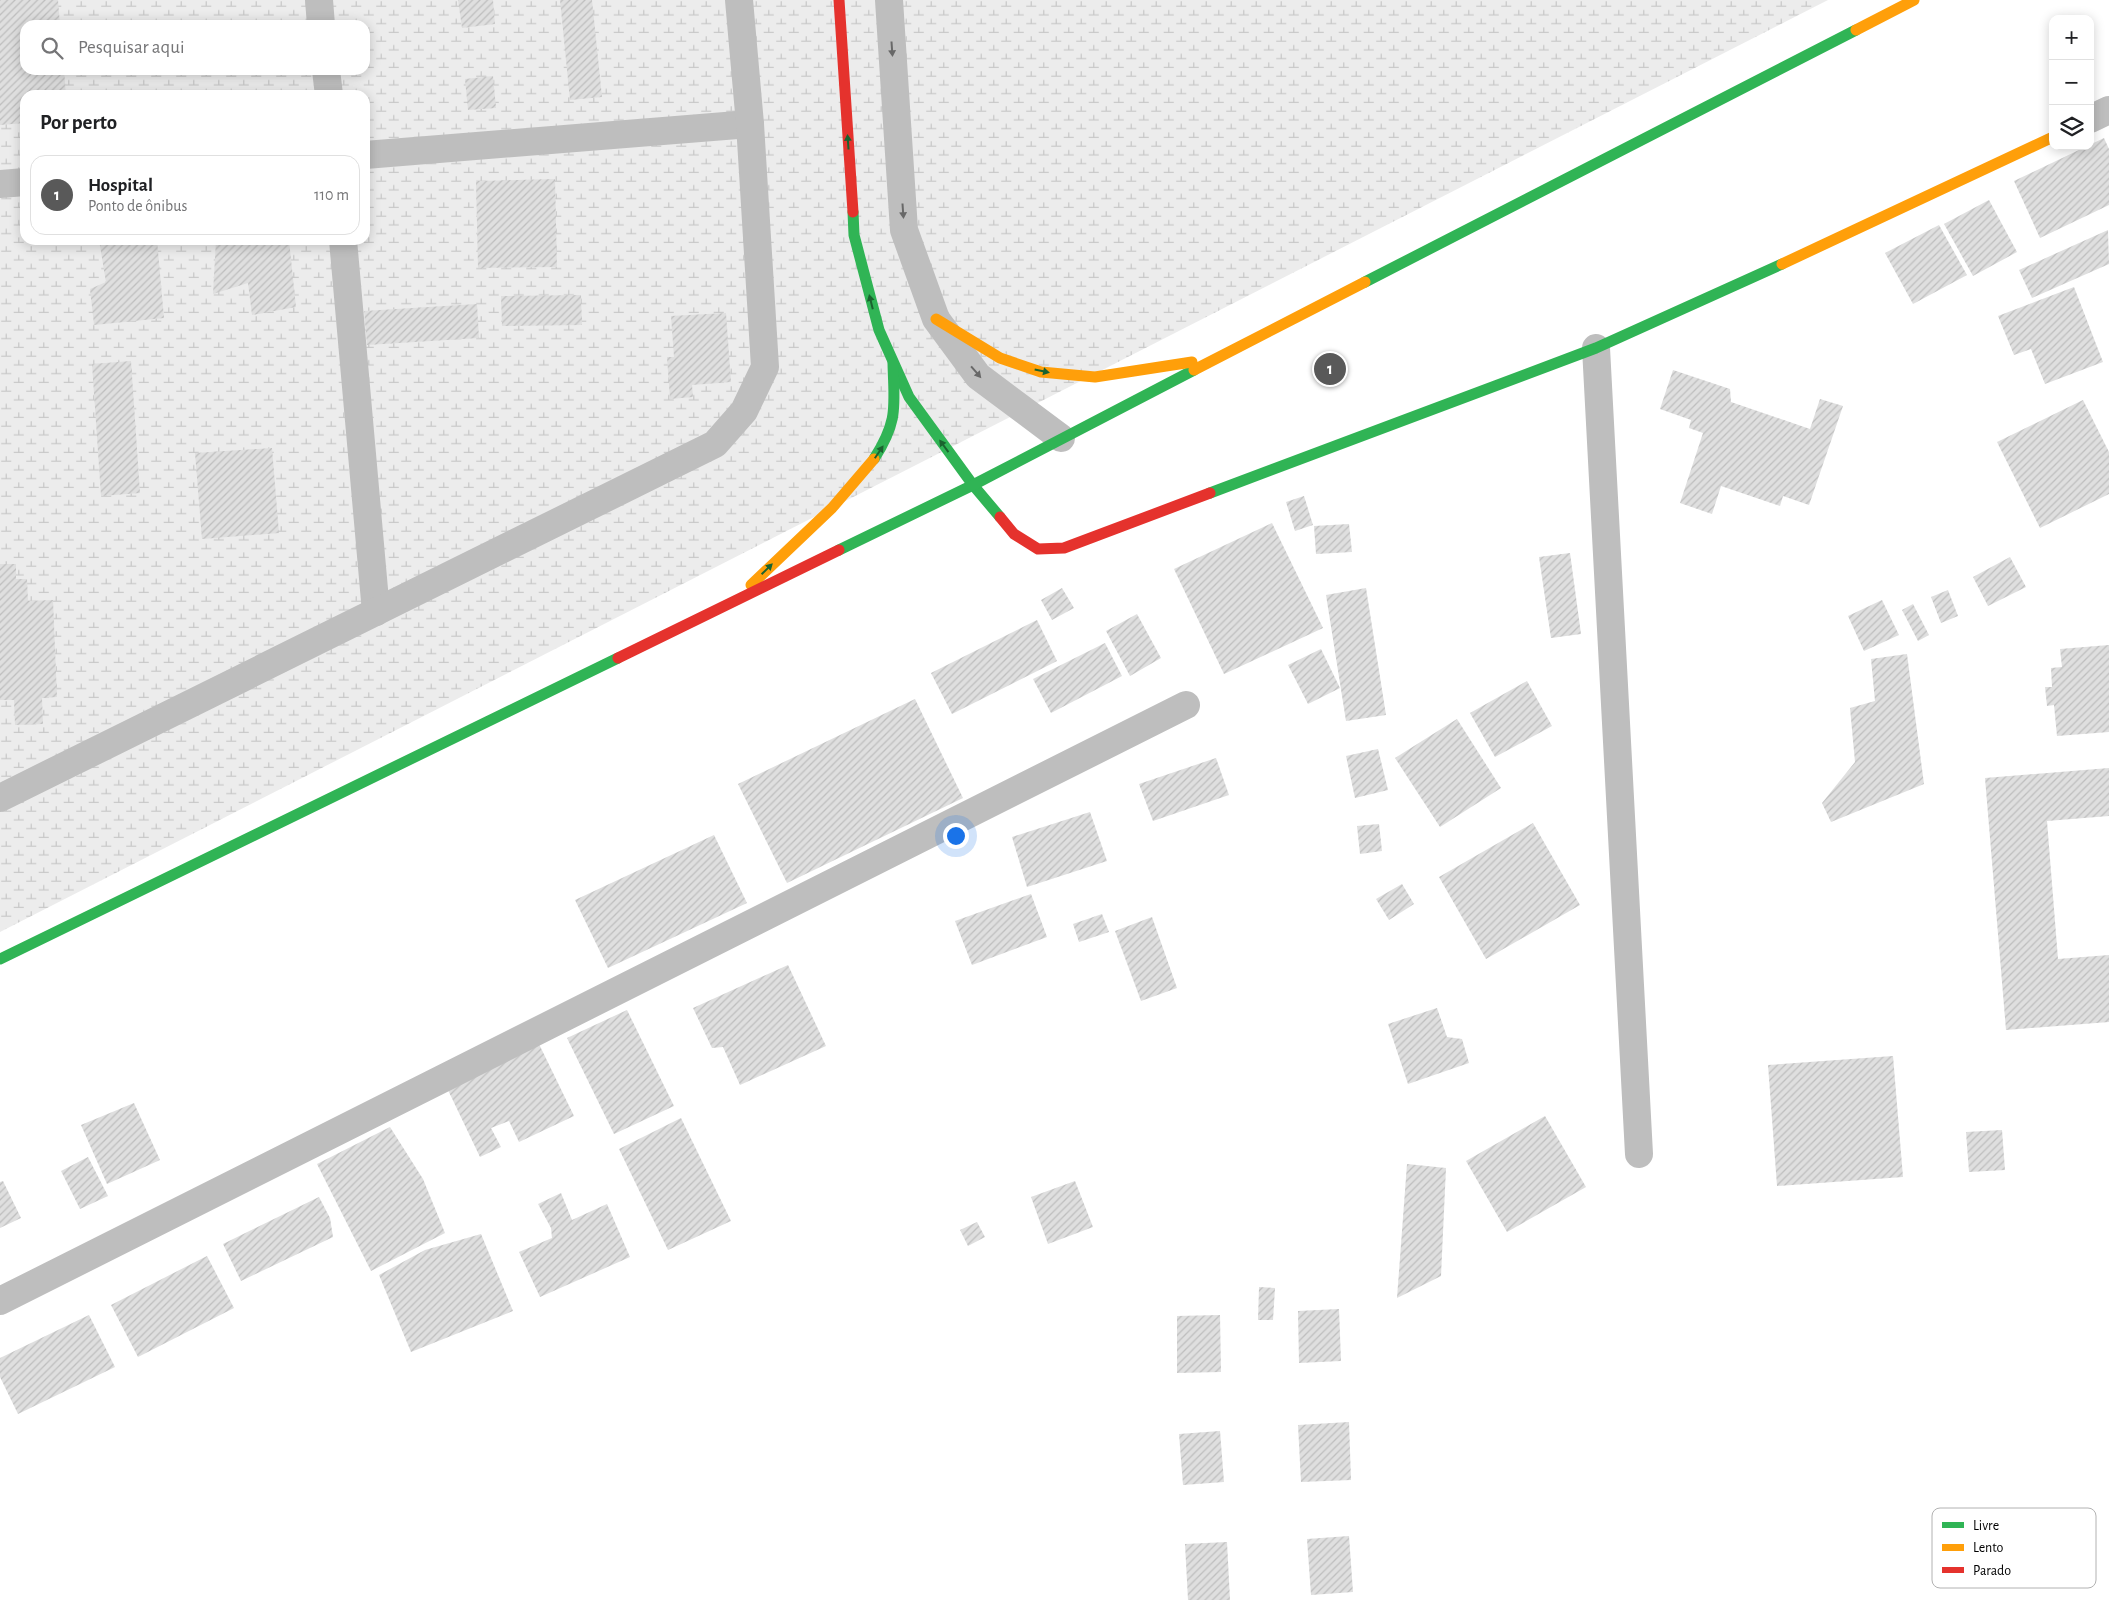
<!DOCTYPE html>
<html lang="pt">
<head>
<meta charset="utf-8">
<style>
  :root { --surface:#fff; --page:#f6f6f6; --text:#202124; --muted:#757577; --line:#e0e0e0; --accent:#595959 }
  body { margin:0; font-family:"Alegreya Sans",sans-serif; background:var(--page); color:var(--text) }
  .controls { position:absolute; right:15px; top:15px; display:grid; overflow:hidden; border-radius:10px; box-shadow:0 2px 12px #0003 }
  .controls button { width:45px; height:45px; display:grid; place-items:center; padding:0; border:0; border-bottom:1px solid var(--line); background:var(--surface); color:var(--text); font:25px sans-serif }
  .you { position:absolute; left:955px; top:835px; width:18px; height:18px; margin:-12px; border:4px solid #fff; border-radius:50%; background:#1a73e8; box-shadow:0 0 0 8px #1a73e833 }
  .badge { display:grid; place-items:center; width:32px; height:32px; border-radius:50%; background:var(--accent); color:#fff; font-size:16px; font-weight:700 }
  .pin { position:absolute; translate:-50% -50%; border:2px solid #fff; box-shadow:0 1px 5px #0006 }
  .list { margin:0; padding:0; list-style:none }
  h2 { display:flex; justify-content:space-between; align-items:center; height:65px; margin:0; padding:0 20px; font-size:21px }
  h2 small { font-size:16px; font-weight:400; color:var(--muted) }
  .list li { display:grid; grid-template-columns:32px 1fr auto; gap:15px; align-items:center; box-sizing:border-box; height:80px; margin:0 10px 10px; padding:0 10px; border:1px solid var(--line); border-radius:15px }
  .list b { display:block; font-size:19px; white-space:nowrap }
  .list p { margin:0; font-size:16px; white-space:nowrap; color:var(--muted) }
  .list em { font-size:16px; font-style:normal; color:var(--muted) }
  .icon { flex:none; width:28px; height:28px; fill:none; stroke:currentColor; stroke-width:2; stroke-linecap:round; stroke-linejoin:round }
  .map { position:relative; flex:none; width:2109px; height:1600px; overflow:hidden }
  .search { position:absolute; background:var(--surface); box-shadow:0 2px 12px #0003; left:20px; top:20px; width:350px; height:55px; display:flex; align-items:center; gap:12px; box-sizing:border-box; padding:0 18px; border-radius:15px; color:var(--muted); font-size:19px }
  .panel { position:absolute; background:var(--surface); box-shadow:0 2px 12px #0003; left:20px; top:90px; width:350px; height:155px; border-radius:15px }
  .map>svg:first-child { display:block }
  .wetland { fill:url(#wetland-marsh); fill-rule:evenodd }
  .building { fill:url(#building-hatch) }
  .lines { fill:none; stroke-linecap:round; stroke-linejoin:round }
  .street { stroke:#bebebe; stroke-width:28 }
  .fast { stroke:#30b455; stroke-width:11 }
  .slow { stroke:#ff9f0a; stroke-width:11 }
  .jam { stroke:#e5322d; stroke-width:11 }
  .oneway { fill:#686868 }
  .oneway2 { fill:#1a632f }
  .key { fill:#fff; stroke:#b2b2b2; stroke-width:1 }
  .key-label { font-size:14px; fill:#000 }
</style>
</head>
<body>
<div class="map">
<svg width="2109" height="1600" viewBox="0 0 2109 1600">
  <defs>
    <pattern id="wetland-marsh" width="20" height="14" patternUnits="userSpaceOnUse" patternTransform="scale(1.25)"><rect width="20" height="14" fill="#ececec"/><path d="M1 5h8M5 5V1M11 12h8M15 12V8" fill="none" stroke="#c9c9c9"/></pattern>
    <pattern id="building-hatch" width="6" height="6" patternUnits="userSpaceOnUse" patternTransform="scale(1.25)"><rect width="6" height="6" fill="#dfdfdf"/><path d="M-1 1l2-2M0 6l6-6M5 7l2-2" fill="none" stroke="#bebebe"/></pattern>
  </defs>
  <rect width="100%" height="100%" fill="#fff"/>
  <path class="wetland" d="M 0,0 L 1828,0 L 0,932 ZM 25,25 L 365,25 L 365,70 L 25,70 ZM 25,95 L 365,95 L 365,240 L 25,240 Z"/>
  <g class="building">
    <path d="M 0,0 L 58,0 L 60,25 L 25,25 L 25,70 L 64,70 L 66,95 L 25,95 L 25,123 L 0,125 Z"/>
    <path d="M 458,0 L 493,0 L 495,24 L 462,28 Z"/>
    <path d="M 560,0 L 592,0 L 602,97 L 570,100 Z"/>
    <path d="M 493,76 L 496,108 L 468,110 L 465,79 Z"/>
    <path d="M 2104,138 L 2109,149 L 2109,205 L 2040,238 L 2014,181 Z"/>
    <path d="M 555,179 L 557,267 L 478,268 L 476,181 Z"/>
    <path d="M 1989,200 L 2017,252 L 1973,276 L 1944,224 Z"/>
    <path d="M 1939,225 L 1967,275 L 1913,304 L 1885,253 Z"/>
    <path d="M 2108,230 L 2109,264 L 2032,298 L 2019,270 Z"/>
    <path d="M 99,240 L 157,240 L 164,318 L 94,325 L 90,289 L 106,282 Z"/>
    <path d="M 216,240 L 289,240 L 296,307 L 252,315 L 248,283 L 213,294 Z"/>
    <path d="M 2074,287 L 2103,362 L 2045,384 L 2031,349 L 2014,355 L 1998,316 Z"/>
    <path d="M 581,295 L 582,325 L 502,326 L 501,296 Z"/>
    <path d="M 477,304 L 479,338 L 367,345 L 364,311 Z"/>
    <path d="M 726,313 L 731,382 L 692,385 L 693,397 L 670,399 L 667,357 L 674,357 L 671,316 Z"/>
    <path d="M 131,361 L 140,493 L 101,496 L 92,364 Z"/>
    <path d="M 1673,370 L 1730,389 L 1731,402 L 1810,429 L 1820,399 L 1843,406 L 1809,505 L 1783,496 L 1780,506 L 1721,486 L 1712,514 L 1680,503 L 1703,433 L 1689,428 L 1691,420 L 1660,409 Z"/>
    <path d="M 2083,400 L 2109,452 L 2109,494 L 2040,528 L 1997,442 Z"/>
    <path d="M 272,448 L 279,533 L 202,539 L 195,453 Z"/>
    <path d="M 1304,496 L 1313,525 L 1295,531 L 1286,502 Z"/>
    <path d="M 1272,523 L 1323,628 L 1224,674 L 1174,569 Z"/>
    <path d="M 1349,524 L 1352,552 L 1316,554 L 1314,526 Z"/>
    <path d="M 1570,553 L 1581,634 L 1551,638 L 1539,557 Z"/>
    <path d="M 2010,557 L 2026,587 L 1988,606 L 1973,577 Z"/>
    <path d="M 0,564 L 16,564 L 16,579 L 27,579 L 28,601 L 53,600 L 57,697 L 42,698 L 43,724 L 15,725 L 14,700 L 0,700 Z"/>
    <path d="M 1062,588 L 1074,608 L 1052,620 L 1041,600 Z"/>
    <path d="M 1366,588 L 1386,715 L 1346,721 L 1326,595 Z"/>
    <path d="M 1948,590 L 1958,616 L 1941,623 L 1931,597 Z"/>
    <path d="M 1882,600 L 1899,635 L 1864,651 L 1848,616 Z"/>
    <path d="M 1913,604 L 1929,635 L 1918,641 L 1902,610 Z"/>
    <path d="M 1137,614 L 1161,658 L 1130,676 L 1106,631 Z"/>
    <path d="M 1037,620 L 1057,661 L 952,714 L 931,673 Z"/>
    <path d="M 1105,643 L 1122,676 L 1051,713 L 1033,679 Z"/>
    <path d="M 2109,645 L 2109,732 L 2057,736 L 2054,705 L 2047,706 L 2045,687 L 2052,687 L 2051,668 L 2062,667 L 2060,649 Z"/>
    <path d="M 1321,649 L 1340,688 L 1308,704 L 1288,665 Z"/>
    <path d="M 1907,654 L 1924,784 L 1831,822 L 1822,803 L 1855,762 L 1850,708 L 1875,701 L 1871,659 Z"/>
    <path d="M 1527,681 L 1552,726 L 1495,757 L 1470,713 Z"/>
    <path d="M 915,699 L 963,798 L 787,883 L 738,784 Z"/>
    <path d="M 1457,719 L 1501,788 L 1440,827 L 1395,758 Z"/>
    <path d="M 1378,749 L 1388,790 L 1355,798 L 1346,756 Z"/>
    <path d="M 1216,758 L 1229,795 L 1153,821 L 1139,784 Z"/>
    <path d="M 2109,768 L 2109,816 L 2047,821 L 2058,959 L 2109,955 L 2109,1022 L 2006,1030 L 1985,778 Z"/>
    <path d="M 1090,812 L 1107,861 L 1027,887 L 1012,837 Z"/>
    <path d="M 1533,823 L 1580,905 L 1486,959 L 1439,877 Z"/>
    <path d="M 1379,824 L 1382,851 L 1360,854 L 1357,826 Z"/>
    <path d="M 714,835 L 747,903 L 608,968 L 575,900 Z"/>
    <path d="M 1402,884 L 1414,904 L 1389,920 L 1376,899 Z"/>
    <path d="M 1031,894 L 1047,937 L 972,965 L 955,921 Z"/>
    <path d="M 1102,914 L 1109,932 L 1079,942 L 1073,924 Z"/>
    <path d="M 1152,917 L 1177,988 L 1141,1001 L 1115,931 Z"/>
    <path d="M 788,965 L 826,1046 L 740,1085 L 723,1047 L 712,1048 L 693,1008 Z"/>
    <path d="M 1437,1008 L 1447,1037 L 1462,1039 L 1469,1063 L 1408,1084 L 1388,1024 Z"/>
    <path d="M 627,1010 L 674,1106 L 614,1134 L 567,1038 Z"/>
    <path d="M 539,1044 L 574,1116 L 519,1142 L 509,1121 L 491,1128 L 501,1147 L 480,1157 L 447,1088 Z"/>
    <path d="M 1893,1056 L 1903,1177 L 1777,1186 L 1768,1065 Z"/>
    <path d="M 134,1103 L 160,1160 L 107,1184 L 81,1125 Z"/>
    <path d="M 1545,1116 L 1586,1187 L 1507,1232 L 1466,1161 Z"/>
    <path d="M 681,1118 L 731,1221 L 668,1250 L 619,1149 Z"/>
    <path d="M 390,1127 L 423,1179 L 445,1233 L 371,1271 L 317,1164 Z"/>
    <path d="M 2002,1130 L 2005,1170 L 1969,1172 L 1966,1132 Z"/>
    <path d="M 88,1157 L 108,1196 L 80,1209 L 61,1171 Z"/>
    <path d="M 1407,1164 L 1446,1168 L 1441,1276 L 1397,1298 Z"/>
    <path d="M 3,1181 L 21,1218 L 0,1228 L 0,1182 Z"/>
    <path d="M 1075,1181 L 1093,1227 L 1048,1244 L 1031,1197 Z"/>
    <path d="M 561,1193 L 572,1220 L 607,1204 L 630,1257 L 540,1297 L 519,1252 L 552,1238 L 551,1228 L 538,1204 Z"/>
    <path d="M 319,1197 L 330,1218 L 333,1237 L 241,1281 L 223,1244 Z"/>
    <path d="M 977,1222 L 985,1237 L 968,1246 L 960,1230 Z"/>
    <path d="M 481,1234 L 513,1311 L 411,1352 L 379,1275 L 425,1250 Z"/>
    <path d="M 207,1256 L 234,1308 L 138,1357 L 111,1305 Z"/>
    <path d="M 1259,1287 L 1275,1288 L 1273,1320 L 1258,1320 Z"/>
    <path d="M 1339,1309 L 1341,1361 L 1299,1363 L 1298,1311 Z"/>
    <path d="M 89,1315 L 115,1367 L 18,1414 L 0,1377 L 0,1358 Z"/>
    <path d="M 1220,1315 L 1221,1372 L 1177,1373 L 1177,1316 Z"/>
    <path d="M 1349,1422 L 1351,1480 L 1301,1482 L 1298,1425 Z"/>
    <path d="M 1220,1431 L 1224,1482 L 1183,1485 L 1179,1434 Z"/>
    <path d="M 1349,1536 L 1353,1592 L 1311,1595 L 1307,1539 Z"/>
    <path d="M 1227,1542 L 1230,1600 L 1188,1600 L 1185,1544 Z"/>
  </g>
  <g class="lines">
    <g class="street">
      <path d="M 319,0 L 321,25"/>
      <path d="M 889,0 L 904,230 L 936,319 L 978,376 L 1061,438"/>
      <path d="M 326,70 L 329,95"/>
      <path d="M 2090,119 L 2109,110"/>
      <path d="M 365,155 L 750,124"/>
      <path d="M 0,184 L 25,182"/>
      <path d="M 343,240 L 376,612"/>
      <path d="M 1596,348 L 1639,1154"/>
      <path d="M 0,798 L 715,444 L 744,411 L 765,367 L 750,124 L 739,0"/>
      <path d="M 0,1301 L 1186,705"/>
    </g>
    <g class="fast">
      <path d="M 853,212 L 854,235 L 879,330 L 909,397 L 973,485 L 1000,517"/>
      <path d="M 1365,282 L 1856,30"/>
      <path d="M 874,459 C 899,420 894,406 893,363"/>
      <path d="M 1210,493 L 1596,348 L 1782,264"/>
      <path d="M 839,550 L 973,485 L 1194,370"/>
      <path d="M 0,959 L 618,658"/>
    </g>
    <g class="slow">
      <path d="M 1856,30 L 1914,0"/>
      <path d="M 1782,264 L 2053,137"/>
      <path d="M 936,319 L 1000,358 L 1041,372 L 1095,377 L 1192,362"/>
      <path d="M 1194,370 L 1365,282"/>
      <path d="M 751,585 L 832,508 L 874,459"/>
    </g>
    <g class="jam">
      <path d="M 839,0 L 853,212"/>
      <path d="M 1000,517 L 1014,534 L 1038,549 L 1064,548 L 1210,493"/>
      <path d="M 618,658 L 839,550"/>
    </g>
  </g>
  <defs><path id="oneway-solid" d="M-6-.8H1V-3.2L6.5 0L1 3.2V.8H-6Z" transform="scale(1.25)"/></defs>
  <g class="oneway">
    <use href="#oneway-solid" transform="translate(892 49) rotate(86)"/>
    <use href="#oneway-solid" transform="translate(903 211) rotate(86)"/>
    <use href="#oneway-solid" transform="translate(976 372) rotate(49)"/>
  </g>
  <g class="oneway2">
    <use href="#oneway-solid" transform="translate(848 142) rotate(-94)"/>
    <use href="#oneway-solid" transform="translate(871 302) rotate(-104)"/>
    <use href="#oneway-solid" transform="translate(1042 371) rotate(12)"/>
    <use href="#oneway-solid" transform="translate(944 446) rotate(-126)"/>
    <use href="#oneway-solid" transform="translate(879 452) rotate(-56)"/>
    <use href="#oneway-solid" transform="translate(767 569) rotate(-44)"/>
  </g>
  <rect x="1932" y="1508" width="164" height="80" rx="8" class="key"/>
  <rect x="1942" y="1522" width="22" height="6" fill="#30b455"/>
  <rect x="1942" y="1544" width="22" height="7" fill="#ff9f0a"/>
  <rect x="1942" y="1567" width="22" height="6" fill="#e5322d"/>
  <g class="key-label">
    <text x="1973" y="1530">Livre</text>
    <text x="1973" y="1552">Lento</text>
    <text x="1973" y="1575">Parado</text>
  </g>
</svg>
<div class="controls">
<button>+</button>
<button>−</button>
<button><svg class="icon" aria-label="layers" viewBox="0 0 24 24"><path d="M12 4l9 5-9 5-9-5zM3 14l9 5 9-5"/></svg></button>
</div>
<div class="you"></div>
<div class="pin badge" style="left:1330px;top:369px">1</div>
<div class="search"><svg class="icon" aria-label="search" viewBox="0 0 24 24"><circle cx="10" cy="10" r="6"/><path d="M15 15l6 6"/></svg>Pesquisar aqui</div>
<section class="panel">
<h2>Por perto<small></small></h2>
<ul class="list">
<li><span class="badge">1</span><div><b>Hospital</b><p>Ponto de ônibus</p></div><em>110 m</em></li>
</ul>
</section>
</div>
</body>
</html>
